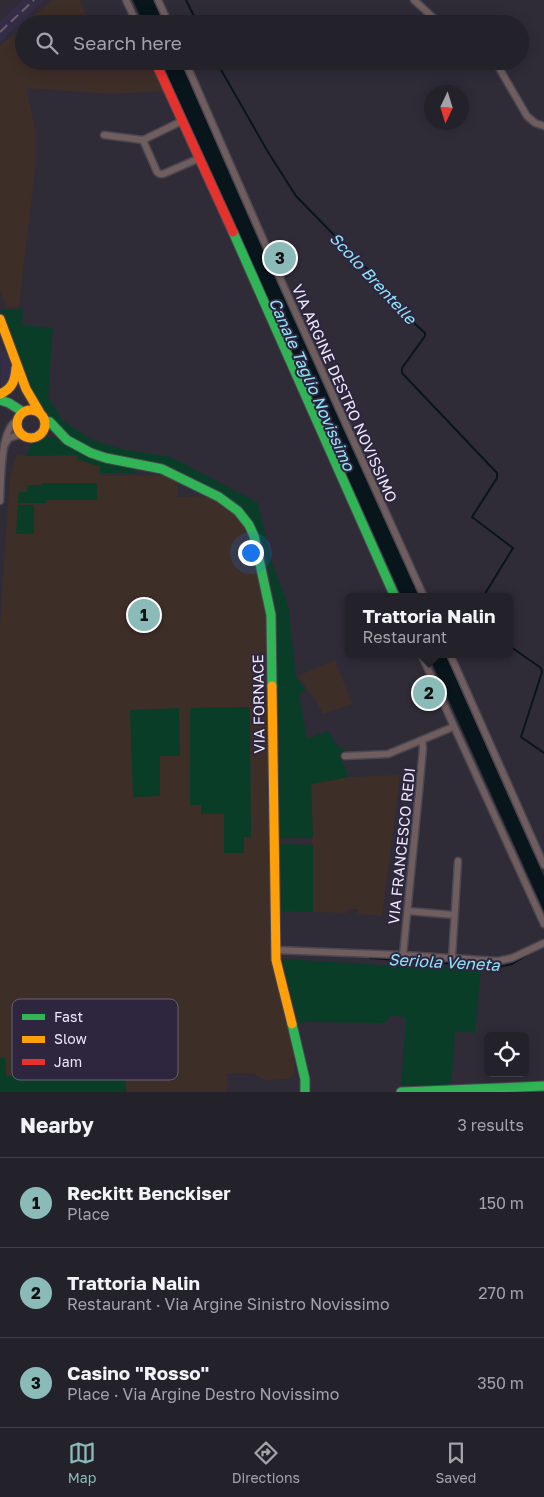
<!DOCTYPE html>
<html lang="en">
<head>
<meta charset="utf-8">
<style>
  :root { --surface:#23212a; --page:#2f2e36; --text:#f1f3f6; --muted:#a3a3a8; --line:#403e47; --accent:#8bbbb9 }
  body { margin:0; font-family:"Golos Text",sans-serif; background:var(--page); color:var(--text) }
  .controls { position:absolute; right:15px; bottom:15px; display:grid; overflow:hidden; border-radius:8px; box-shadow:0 2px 12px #0003 }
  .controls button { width:45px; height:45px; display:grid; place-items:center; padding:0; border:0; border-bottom:1px solid var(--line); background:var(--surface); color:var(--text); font:25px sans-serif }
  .compass { position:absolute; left:424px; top:85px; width:45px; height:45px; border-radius:50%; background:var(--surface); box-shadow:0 2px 12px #0003; rotate:184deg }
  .you { position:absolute; left:250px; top:552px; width:18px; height:18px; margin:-12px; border:4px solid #fff; border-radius:50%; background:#1a73e8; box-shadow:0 0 0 8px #1a73e833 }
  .badge { display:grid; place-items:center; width:32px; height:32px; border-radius:50%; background:var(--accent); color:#111; font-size:16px; font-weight:700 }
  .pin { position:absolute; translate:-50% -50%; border:2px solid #fff; box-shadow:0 1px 5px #0006 }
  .popup { position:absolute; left:345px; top:593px; width:168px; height:65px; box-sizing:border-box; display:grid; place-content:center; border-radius:8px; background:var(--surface); filter:drop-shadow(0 1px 4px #0005); font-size:16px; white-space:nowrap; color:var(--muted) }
  .popup b { font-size:19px; color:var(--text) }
  .popup::after { content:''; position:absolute; left:50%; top:100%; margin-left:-10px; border:10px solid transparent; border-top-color:var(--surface) }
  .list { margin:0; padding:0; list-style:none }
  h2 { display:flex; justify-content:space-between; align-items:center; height:65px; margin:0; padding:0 20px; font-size:21px }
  h2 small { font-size:16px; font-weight:400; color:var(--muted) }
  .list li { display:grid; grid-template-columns:32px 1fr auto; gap:15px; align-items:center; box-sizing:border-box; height:90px; padding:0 20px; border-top:1px solid var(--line) }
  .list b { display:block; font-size:19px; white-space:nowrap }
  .list p { margin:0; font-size:16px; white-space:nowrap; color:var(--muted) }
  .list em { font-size:16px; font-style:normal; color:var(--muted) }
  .icon { flex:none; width:28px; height:28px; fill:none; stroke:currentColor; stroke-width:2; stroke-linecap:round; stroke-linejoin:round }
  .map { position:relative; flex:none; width:544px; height:1092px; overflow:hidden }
  .search { position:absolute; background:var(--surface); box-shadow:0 2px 12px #0003; left:15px; right:15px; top:15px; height:55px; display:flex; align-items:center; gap:12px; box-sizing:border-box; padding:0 18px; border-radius:28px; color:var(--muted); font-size:19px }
  .sheet { height:335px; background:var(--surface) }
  nav { display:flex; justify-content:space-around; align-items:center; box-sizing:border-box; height:70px; border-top:1px solid var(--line); background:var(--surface); font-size:14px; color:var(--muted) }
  nav a { display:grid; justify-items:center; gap:2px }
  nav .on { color:var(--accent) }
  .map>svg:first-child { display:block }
  .built { fill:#352d48 }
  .industrial { fill:#3e2e28 }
  .green { fill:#0a3d28 }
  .water { fill:#08151a }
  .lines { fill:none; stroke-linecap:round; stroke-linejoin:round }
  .stream { stroke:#08151a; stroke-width:2 }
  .street-casing { stroke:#4a4752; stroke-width:9 }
  .fast-casing { stroke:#4a4752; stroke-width:11 }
  .slow-casing { stroke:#4a4752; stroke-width:11 }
  .jam-casing { stroke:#4a4752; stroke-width:11 }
  .street { stroke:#705d5d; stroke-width:6 }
  .fast { stroke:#30b455; stroke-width:9 }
  .slow { stroke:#ff9f0a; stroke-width:9 }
  .jam { stroke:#e5322d; stroke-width:9 }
  .rail { stroke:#6c6266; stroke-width:2; stroke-dasharray:10 5; stroke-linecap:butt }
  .labels { text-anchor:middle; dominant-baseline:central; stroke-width:4; stroke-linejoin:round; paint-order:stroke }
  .street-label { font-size:15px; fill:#ece8f8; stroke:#2d263e }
  .water-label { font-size:16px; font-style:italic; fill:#90e5fa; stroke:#2d263e }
  .key { fill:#2d263e; stroke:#666076; stroke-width:1 }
  .key-label { font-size:14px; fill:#ece8f8 }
</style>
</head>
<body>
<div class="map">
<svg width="544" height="1092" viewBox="0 0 544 1092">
  <rect width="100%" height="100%" fill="#2f2c38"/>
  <g class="built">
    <path d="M 23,0 L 44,0 L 0,42 L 0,22 Z"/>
    <path d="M 0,344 L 12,364 L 13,378 L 11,383 L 1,391 Z"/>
  </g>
  <g class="industrial">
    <path d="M 52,0 L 80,0 L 89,24 L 25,24 Z"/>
    <path d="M 24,25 L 24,61 L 102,61 L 105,70 L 128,61 L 151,61 L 164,91 L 111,94 L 26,88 L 35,129 L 35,168 L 19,307 L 6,307 L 0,290 L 0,46 Z"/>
    <path d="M 17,454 L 27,456 L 76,455 L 79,460 L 87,461 L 96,466 L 100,466 L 101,476 L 169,475 L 177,480 L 178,497 L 208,496 L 231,508 L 248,528 L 266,612 L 271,959 L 296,1058 L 293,1058 L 295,1063 L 294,1075 L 289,1079 L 264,1080 L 253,1073 L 227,1073 L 227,1092 L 126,1092 L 126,1075 L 6,1076 L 5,1059 L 0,1058 L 0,625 L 10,477 Z"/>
    <path d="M 335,660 L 352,704 L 323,714 L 316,701 L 298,676 Z"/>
    <path d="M 400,775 L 382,916 L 358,914 L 358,909 L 348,909 L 347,913 L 313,912 L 311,784 L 349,777 Z"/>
  </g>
  <g class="green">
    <path d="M 23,309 L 22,325 L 53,328 L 48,397 L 63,421 L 92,440 L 122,449 L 171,457 L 258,503 L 271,560 L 288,605 L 296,677 L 306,691 L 299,694 L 307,739 L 328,731 L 339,748 L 343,748 L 345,752 L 339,754 L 349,777 L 311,784 L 313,838 L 281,838 L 280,837 L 277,611 L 263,544 L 254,523 L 239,507 L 180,473 L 102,454 L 79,443 L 53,423 L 33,393 L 0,310 Z"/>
    <path d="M 46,437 L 55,437 L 132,467 L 136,473 L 100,473 L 100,466 C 92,466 87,461 79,460 L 76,455 L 26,456 L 31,444 Z"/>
    <path d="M 42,483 L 96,483 L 97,484 L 97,500 L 47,500 L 46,503 L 18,503 L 19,492 L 27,492 L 28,485 L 41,485 Z"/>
    <path d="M 18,505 L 34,505 L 34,534 L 16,534 Z"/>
    <path d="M 250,707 L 251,837 L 244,837 L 244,853 L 224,853 L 224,814 L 201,814 L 201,805 L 190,805 L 190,708 Z"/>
    <path d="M 179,708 L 180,756 L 160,756 L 160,796 L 133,797 L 130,710 Z"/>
    <path d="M 283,844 L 313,845 L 313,912 L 281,911 L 280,846 Z"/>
    <path d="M 283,959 L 414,967 L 417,963 L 424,963 L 425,965 L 481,970 L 475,1033 L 455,1031 L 451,1086 L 401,1088 L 406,1017 L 391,1016 L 384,1023 L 305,1022 L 299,1024 L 282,961 Z"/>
    <path d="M 0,1058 L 5,1058 L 6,1076 L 126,1075 L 126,1092 L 0,1092 Z"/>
  </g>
  <g class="water">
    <path d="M 133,0 L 153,0 L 164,24 L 144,24 Z"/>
    <path d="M 161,61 L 180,61 L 420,597 L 402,597 Z"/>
    <path d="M 428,654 L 445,654 L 544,877 L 544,911 Z"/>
  </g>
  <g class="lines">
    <g class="stream">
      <path d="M 186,0 L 198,24"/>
      <path d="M 216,61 L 268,152 L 296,196 L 381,283 L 388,299 L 425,333 L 425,336 L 402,368 L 402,373 L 497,473 L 497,478 L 472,517 L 513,548 L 483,597"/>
      <path d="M 511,647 L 541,668 L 542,672 L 521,737 L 544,753"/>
      <path d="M 370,958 L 499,967 L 512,964 L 532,952"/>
    </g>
    <defs>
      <g id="street">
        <path d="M 126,0 L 137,24"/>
        <path d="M 158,0 L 169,24"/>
        <path d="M 414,0 L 440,24"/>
        <path d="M 185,61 L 280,278 L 424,597"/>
        <path d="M 495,61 L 527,116 L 535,123 L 544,126"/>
        <path d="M 182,121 L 143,140 L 157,172 L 160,174 L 163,174 L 200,158"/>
        <path d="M 104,135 L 143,140"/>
        <path d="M 4,446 L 9,438 L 22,434"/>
        <path d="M 0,501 C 1,483 0,427 17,421"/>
        <path d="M 421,654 L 544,924"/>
        <path d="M 450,654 L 544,865"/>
        <path d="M 345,756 L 388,754 L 453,727"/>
        <path d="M 408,911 L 454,915"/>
        <path d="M 275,950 L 403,955 L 498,961 L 512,958 L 544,943"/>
        <path d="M 403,955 L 419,792 L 423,748 L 422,740"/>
        <path d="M 452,958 L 458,861"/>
      </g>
      <g id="fast">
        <path d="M 233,232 L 395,597"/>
        <path d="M 0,400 L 9,403 L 23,412"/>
        <path d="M 45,421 L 50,422 L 67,440 L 91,453 L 106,458 L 162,469 L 219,497 L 238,511 L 249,525 L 254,536 L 271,615 L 272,686"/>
        <path d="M 292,1024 L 305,1079 L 305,1092"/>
        <path d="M 401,1092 L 544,1086"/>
      </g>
      <g id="slow">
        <path d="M 0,319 L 26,389 L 39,411"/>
        <path d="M 0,394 C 12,389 15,381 16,368"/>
        <circle cx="31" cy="424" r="14"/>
        <path d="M 272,686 L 276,960 L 292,1024"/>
      </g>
      <path id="jam" d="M 155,61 L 233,232"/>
    </defs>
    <use href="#street" class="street-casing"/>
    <use href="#fast" class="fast-casing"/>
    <use href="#slow" class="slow-casing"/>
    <use href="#jam" class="jam-casing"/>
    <use href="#street" class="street"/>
    <use href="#fast" class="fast"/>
    <use href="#slow" class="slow"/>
    <use href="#jam" class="jam"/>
    <path class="rail" d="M 0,32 L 34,0"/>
  </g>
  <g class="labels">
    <g class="street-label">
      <text transform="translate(345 393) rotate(66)">VIA ARGINE DESTRO NOVISSIMO</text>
      <text transform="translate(258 704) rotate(-91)">VIA FORNACE</text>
      <text transform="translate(401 846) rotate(-84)">VIA FRANCESCO REDI</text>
    </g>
    <g class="water-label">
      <text transform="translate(373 278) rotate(47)">Scolo Brentelle</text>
      <text transform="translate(312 384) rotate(66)">Canale Taglio Novissimo</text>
      <text transform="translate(444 962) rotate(3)">Seriola Veneta</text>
    </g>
  </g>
  <rect x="12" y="999" width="166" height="81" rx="8" class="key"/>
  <rect x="22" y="1014" width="23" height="6" fill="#30b455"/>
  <rect x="22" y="1036" width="23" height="7" fill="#ff9f0a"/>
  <rect x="22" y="1059" width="23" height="6" fill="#e5322d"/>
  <g class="key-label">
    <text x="54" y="1022">Fast</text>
    <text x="54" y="1044">Slow</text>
    <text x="54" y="1067">Jam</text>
  </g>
</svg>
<div class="controls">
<button><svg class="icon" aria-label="locate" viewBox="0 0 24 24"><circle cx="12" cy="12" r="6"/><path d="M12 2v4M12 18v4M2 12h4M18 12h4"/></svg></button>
</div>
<svg class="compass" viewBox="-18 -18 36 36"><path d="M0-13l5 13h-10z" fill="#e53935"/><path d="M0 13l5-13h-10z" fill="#a3a3a8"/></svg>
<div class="you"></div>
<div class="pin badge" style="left:144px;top:615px">1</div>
<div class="pin badge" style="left:429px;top:693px">2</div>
<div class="popup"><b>Trattoria Nalin</b>Restaurant</div>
<div class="pin badge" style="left:280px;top:258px">3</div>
<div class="search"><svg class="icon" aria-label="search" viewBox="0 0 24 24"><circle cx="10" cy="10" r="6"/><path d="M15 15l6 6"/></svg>Search here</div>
</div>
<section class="sheet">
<h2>Nearby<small>3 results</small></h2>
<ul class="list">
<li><span class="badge">1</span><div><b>Reckitt Benckiser</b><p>Place</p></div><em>150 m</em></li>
<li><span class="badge">2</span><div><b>Trattoria Nalin</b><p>Restaurant · Via Argine Sinistro Novissimo</p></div><em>270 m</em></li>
<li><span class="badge">3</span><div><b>Casino &quot;Rosso&quot;</b><p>Place · Via Argine Destro Novissimo</p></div><em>350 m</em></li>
</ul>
</section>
<nav>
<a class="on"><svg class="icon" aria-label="map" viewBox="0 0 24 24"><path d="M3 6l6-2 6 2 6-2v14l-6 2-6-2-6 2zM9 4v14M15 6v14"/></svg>Map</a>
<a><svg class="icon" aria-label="directions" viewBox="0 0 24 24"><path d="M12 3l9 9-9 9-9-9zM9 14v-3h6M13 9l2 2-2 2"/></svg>Directions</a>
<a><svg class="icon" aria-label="saved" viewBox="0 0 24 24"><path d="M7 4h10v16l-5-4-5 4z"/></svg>Saved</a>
</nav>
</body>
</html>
